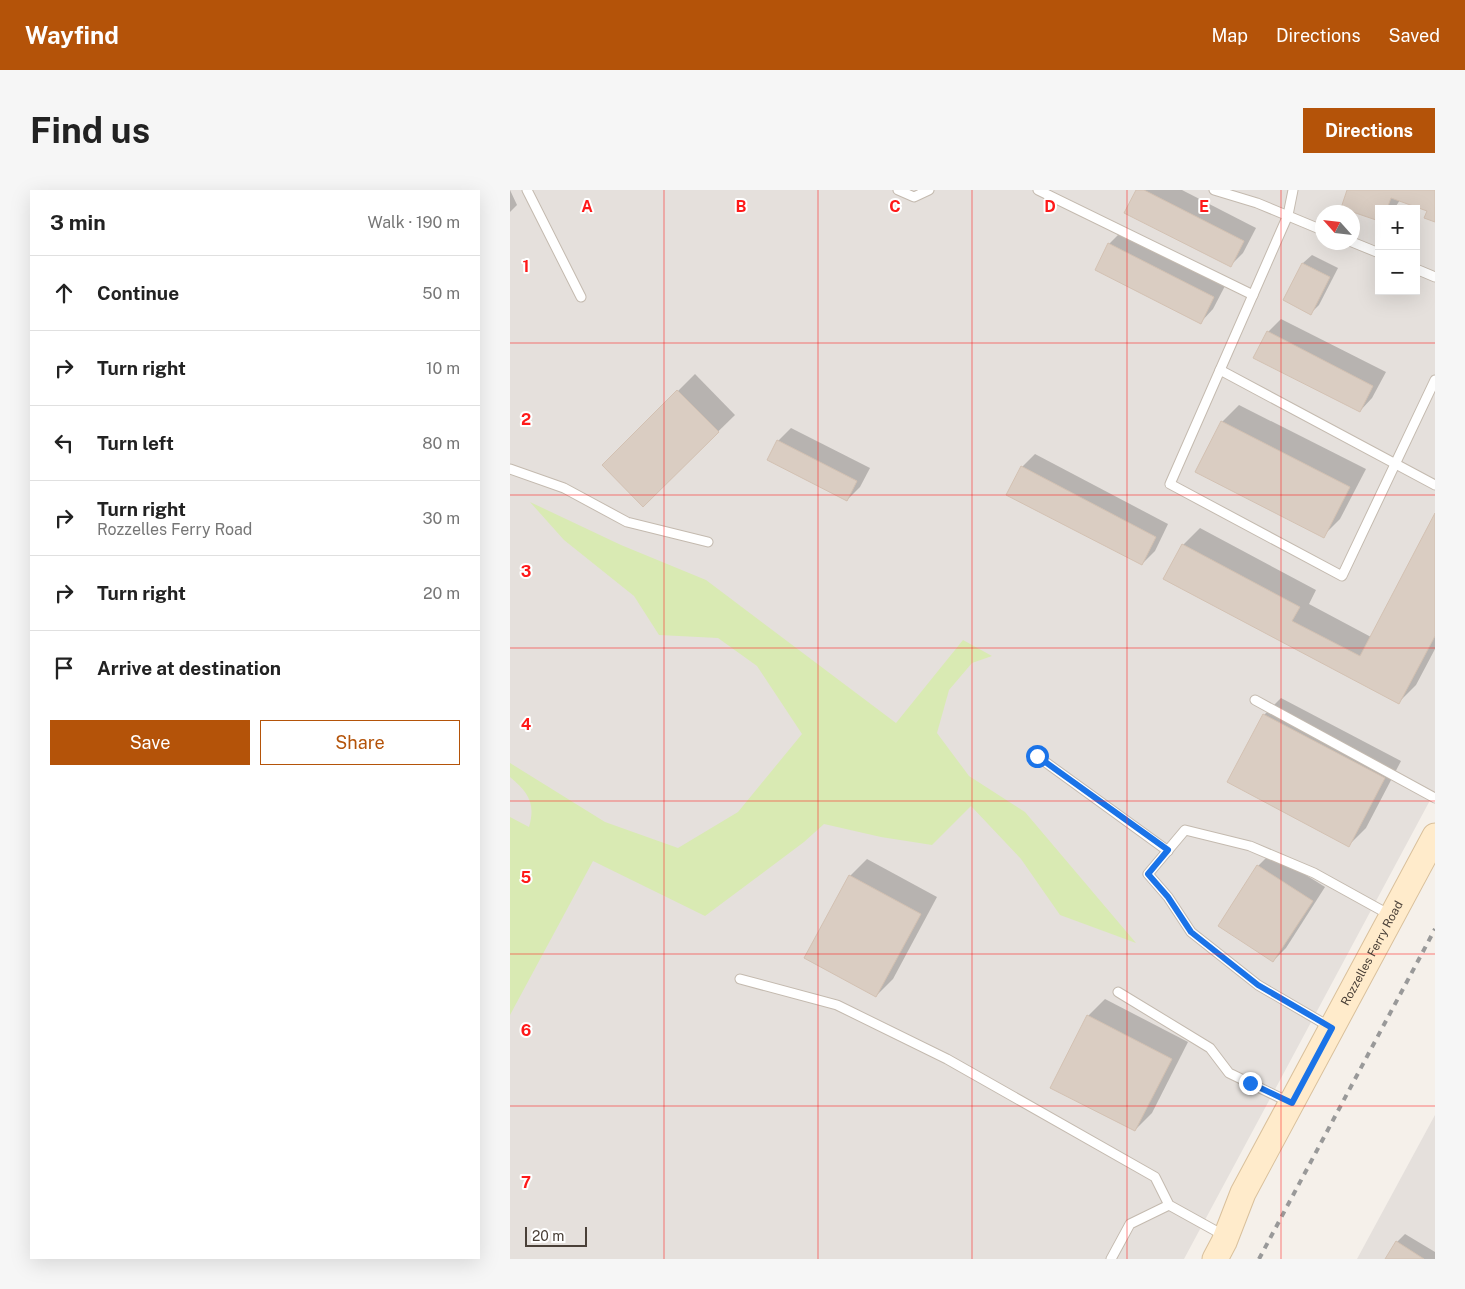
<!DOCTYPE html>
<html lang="en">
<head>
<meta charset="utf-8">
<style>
  :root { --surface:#fff; --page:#f6f6f6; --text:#222; --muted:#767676; --line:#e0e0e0; --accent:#b45309 }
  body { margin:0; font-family:"Public Sans",sans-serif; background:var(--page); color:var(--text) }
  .controls { position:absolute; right:15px; top:15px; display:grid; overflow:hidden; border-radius:0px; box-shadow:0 5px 20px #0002 }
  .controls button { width:45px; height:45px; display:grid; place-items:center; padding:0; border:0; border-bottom:1px solid var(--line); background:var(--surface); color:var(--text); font:25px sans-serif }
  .compass { position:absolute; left:805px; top:15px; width:45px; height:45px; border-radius:50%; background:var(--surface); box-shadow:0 5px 20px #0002; rotate:297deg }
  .scale { position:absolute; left:15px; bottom:12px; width:62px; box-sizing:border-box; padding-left:5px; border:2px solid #4a4038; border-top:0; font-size:14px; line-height:18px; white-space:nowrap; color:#4a4038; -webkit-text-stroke:4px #fff; paint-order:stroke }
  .stop { position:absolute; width:15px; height:15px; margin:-11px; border:4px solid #1a73e8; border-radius:50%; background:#fff }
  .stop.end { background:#1a73e8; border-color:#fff; box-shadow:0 1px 5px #0008 }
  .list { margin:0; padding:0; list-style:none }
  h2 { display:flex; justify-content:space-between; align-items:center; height:65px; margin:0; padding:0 20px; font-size:21px }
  h2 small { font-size:16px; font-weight:400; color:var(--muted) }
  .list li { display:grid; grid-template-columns:32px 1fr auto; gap:15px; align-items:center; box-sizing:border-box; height:75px; padding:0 20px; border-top:1px solid var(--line) }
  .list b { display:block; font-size:19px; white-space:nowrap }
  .list p { margin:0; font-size:16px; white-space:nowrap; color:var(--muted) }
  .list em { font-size:16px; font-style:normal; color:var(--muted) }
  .actions { display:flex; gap:10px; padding:15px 20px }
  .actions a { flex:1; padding:11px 0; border:1px solid var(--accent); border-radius:0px; text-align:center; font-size:18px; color:var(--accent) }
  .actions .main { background:var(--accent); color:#fff }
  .icon { flex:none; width:28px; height:28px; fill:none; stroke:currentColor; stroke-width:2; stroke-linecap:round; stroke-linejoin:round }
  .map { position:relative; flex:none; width:925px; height:1069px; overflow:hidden; border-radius:0px }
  header { display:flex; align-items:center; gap:30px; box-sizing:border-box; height:70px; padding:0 25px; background:var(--accent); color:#fff }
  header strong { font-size:24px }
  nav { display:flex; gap:28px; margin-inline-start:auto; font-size:18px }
  .intro { display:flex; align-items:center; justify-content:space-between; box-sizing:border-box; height:120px; padding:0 30px }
  h1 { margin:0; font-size:35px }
  .button { padding:12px 22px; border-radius:0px; background:var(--accent); color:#fff; font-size:18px; font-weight:700 }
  main { display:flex; gap:30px; padding:0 30px }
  aside { flex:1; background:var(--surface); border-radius:0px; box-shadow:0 5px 20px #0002 }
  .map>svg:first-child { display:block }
  .industrial { fill:#e5e0dc; fill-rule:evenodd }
  .green { fill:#d9eab3 }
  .shadow { fill:#0003 }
  .building { fill:#dacdc2; stroke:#d3c1b2 }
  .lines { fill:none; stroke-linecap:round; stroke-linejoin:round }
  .lane-casing { stroke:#c4baaf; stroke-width:11 }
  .secondary-casing { stroke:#d9c09c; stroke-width:27 }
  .lane { stroke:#fff; stroke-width:9 }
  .secondary { stroke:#ffebcb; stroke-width:25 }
  .rail { stroke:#999; stroke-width:4; stroke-dasharray:6 6; stroke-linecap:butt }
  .route { stroke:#1a73e8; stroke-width:6 }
  .grid { fill:none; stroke:#fe1919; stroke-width:1; stroke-opacity:0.55 }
  .labels { text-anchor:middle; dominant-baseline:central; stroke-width:4; stroke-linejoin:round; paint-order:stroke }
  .street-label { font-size:12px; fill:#4a4038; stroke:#fff }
  .grid-label { font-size:16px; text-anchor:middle; font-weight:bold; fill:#fe1919; stroke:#fff; stroke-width:4; stroke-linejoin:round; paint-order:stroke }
</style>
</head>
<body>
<header>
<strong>Wayfind</strong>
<nav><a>Map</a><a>Directions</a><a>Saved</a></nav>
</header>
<div class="intro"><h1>Find us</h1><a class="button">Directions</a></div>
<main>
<aside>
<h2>3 min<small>Walk · 190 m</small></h2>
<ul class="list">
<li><svg class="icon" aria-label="ahead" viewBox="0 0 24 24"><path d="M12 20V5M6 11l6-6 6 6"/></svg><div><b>Continue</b></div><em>50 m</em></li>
<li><svg class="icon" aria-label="right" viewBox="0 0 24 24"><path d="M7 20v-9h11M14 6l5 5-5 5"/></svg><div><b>Turn right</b></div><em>10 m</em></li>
<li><svg class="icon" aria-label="left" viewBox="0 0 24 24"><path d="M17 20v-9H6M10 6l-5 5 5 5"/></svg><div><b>Turn left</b></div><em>80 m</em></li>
<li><svg class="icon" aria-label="right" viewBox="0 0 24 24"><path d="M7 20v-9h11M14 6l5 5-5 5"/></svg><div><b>Turn right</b><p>Rozzelles Ferry Road</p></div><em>30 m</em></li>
<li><svg class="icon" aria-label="right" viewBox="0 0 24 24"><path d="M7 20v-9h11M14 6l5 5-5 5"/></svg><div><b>Turn right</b></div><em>20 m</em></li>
<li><svg class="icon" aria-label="arrive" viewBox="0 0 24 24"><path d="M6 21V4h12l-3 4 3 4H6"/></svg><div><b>Arrive at destination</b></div></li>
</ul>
<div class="actions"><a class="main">Save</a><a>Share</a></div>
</aside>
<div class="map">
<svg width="925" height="1069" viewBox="0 0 925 1069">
  <rect width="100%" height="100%" fill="#f5f0ea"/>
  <g class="industrial">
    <path d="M 0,0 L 925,0 L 925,601 L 674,1069 L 0,1069 ZM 869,19 L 906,19 L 906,101 L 869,101 ZM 812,22 L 842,22 L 842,52 L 812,52 Z"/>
    <path d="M 925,925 L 925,1069 L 847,1069 Z"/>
  </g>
  <path class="green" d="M 20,312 L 111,355 L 196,390 L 386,533 L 453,450 L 482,466 L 462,473 L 439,500 L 427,543 L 459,586 L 515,622 L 626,753 L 550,725 L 511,669 L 461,616 L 422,655 L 371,647 L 314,634 L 294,652 L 195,726 L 83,671 L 0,825 L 0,627 L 19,637 C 26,613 18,602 0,587 L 0,573 L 95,632 L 168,658 L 228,622 L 292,544 L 247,476 L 208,448 L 149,445 L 124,406 L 54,350 Z"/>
  <g class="shadow">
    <path d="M 0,0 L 7,15 L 0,22 Z"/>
    <path d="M 627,0 L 672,0 L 746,38 L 733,63 L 720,76 Z"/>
    <path d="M 839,0 L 925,0 L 925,30 L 919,20 L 890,10 L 884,19 L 869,19 Z"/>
    <path d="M 612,41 L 716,94 L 703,119 L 691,132 L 599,54 Z"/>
    <path d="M 802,65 L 828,78 L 809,115 L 801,123 L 774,110 L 793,73 Z"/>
    <path d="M 771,129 L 876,182 L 862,208 L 850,221 L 758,142 Z"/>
    <path d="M 185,184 L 225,225 L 133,315 L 94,275 Z"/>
    <path d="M 729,215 L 856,279 L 830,329 L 813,346 L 712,232 Z"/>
    <path d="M 281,238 L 360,278 L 350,297 L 337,310 L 268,251 Z"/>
    <path d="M 525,264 L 658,334 L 645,361 L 632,374 L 512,277 Z"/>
    <path d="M 925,326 L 925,459 L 906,495 L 889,512 L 673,355 L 690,338 L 806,400 L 799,414 L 861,447 Z"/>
    <path d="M 771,508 L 891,571 L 856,638 L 839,655 L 754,525 Z"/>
    <path d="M 761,663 L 815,697 L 776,758 L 763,771 L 710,736 L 748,676 Z"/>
    <path d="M 357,669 L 427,707 L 383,789 L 366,806 L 340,686 Z"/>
    <path d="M 595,809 L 678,852 L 642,923 L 625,940 L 578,826 Z"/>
    <path d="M 895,1044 L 925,1062 L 925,1069 L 876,1069 L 887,1052 Z"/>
  </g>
  <g class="building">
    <path d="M 626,0 L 634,0 L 734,51 L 721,77 L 614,23 Z"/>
    <path d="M 837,0 L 925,0 L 925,32 L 914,28 L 917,21 L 881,8 L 877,19 L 869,19 L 869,31 L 831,18 Z"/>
    <path d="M 598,53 L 704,107 L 691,134 L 585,80 Z"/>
    <path d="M 792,73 L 820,87 L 801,125 L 773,110 Z"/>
    <path d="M 757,141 L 863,196 L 850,222 L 743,168 Z"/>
    <path d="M 167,200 L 209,242 L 133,317 L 92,275 Z"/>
    <path d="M 711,231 L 840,297 L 814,348 L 685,282 Z"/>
    <path d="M 267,250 L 347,291 L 337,311 L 257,270 Z"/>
    <path d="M 511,276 L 646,347 L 632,375 L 496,305 Z"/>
    <path d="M 925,323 L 925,446 L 889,514 L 653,389 L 672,354 L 790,417 L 782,431 L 850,466 Z"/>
    <path d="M 753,524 L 875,588 L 839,657 L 717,592 Z"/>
    <path d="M 747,675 L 803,711 L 763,772 L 708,736 Z"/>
    <path d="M 339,685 L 411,724 L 366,807 L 294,768 Z"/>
    <path d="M 577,825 L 662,869 L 625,941 L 540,898 Z"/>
    <path d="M 886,1051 L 914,1069 L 875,1069 Z"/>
  </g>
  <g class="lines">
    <defs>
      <g id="lane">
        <path d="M 17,0 L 71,107"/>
        <path d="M 388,0 L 404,7 L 419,0"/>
        <path d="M 528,0 L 743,105"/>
        <path d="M 704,0 L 747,13 L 812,40"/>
        <path d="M 783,0 L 778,25 L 660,294 L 832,386 L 925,190"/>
        <path d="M 842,52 L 869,63"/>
        <path d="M 906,79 L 925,87"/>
        <path d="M 710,180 L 925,295"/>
        <path d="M 0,279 L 54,298 L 117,332 L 198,352"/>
        <path d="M 745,510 L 925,608"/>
        <path d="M 527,566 L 658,661"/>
        <path d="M 230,789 L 327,815 L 437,869 L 645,987 L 659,1015 L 715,1046"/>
        <path d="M 608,802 L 700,858 L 719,883 L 779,912"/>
        <path d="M 820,837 L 748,795 L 681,742 L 658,707 L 638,684 L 675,640 L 740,656 L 804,683 L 880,725"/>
        <path d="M 601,1069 L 620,1034 L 659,1015"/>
      </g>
      <g id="secondary">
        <path id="s1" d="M 705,1069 L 714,1052 L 733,1003 L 925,646"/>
      </g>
    </defs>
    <use href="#lane" class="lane-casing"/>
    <use href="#secondary" class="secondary-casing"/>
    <use href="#lane" class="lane"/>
    <use href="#secondary" class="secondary"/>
    <path class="rail" d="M 749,1069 L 925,739"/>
  </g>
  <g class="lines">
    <path class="route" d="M 527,566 L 658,660 L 638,684 L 658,707 L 681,742 L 748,795 L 822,838 L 782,913 L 740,893"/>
  </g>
  <path class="grid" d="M 154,0 L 154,1069M 308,0 L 308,1069M 462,0 L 462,1069M 617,0 L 617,1069M 771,0 L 771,1069M 0,153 L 925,153M 0,305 L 925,305M 0,458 L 925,458M 0,611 L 925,611M 0,764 L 925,764M 0,916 L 925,916"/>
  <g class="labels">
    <g class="street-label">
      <text stroke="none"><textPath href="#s1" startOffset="344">Rozzelles Ferry Road</textPath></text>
    </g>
  </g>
  <g class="grid-label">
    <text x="77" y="22">A</text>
    <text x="231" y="22">B</text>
    <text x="385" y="22">C</text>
    <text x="540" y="22">D</text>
    <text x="694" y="22">E</text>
    <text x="16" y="82">1</text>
    <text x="16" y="235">2</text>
    <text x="16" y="387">3</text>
    <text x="16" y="540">4</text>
    <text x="16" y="693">5</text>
    <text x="16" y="846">6</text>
    <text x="16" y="998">7</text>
  </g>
</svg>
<div class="controls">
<button>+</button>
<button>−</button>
</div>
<svg class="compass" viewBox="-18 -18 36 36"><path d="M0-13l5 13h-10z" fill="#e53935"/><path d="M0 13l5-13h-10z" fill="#767676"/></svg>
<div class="scale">20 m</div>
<div class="stop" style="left:527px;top:566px"></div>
<div class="stop end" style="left:740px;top:893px"></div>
</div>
</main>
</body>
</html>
